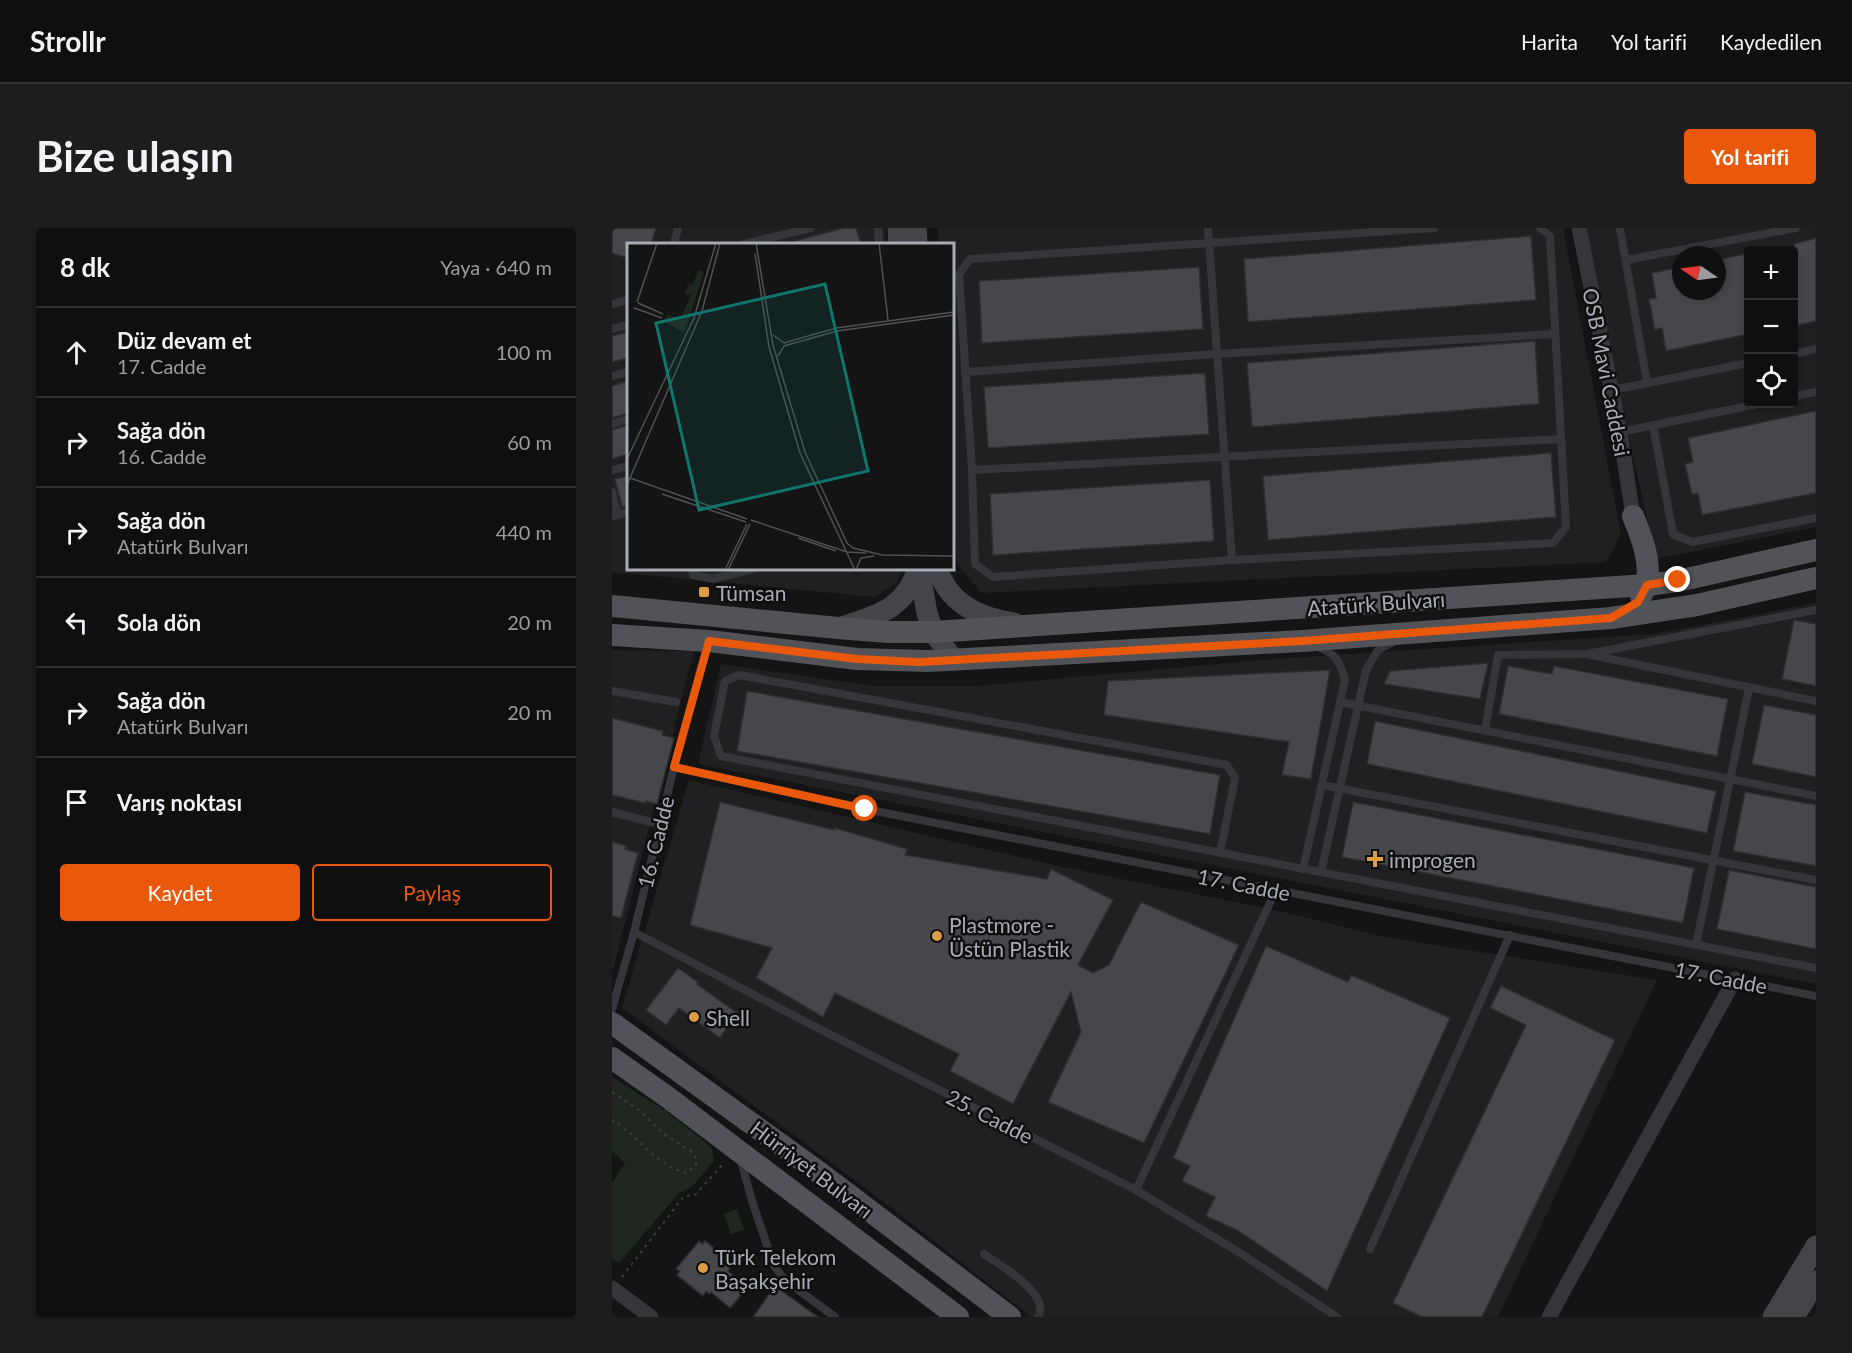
<!DOCTYPE html>
<html lang="tr">
<head>
<meta charset="utf-8">
<style>
  :root { --surface:#0f0f10; --page:#1d1d1e; --text:#f1f3f6; --muted:#9b9c9f; --line:#2f2f30; --accent:#ea580c }
  body { margin:0; font-family:Lato,sans-serif; background:var(--page); color:var(--text) }
  .controls { position:absolute; right:18px; top:18px; display:grid; overflow:hidden; border-radius:6px; box-shadow:0 3px 9px #0003 }
  .controls button { width:54px; height:54px; display:grid; place-items:center; padding:0; border:0; border-bottom:2px solid var(--line); background:var(--surface); color:var(--text); font:30px sans-serif }
  .compass { position:absolute; left:1060px; top:18px; width:54px; height:54px; border-radius:50%; background:var(--surface); box-shadow:0 3px 9px #0003; rotate:283deg }
  .stop { position:absolute; width:18px; height:18px; margin:-14px; border:4px solid #ea580c; border-radius:50%; background:#fff }
  .stop.end { background:#ea580c; border-color:#fff; box-shadow:0 2px 6px #0008 }
  .list { margin:0; padding:0; list-style:none }
  h2 { display:flex; justify-content:space-between; align-items:center; height:78px; margin:0; padding:0 24px; font-size:26px }
  h2 small { font-size:20px; font-weight:400; color:var(--muted) }
  .list li { display:grid; grid-template-columns:39px 1fr auto; gap:18px; align-items:center; box-sizing:border-box; height:90px; padding:0 24px; border-top:2px solid var(--line) }
  .list b { display:block; font-size:22px; white-space:nowrap }
  .list p { margin:0; font-size:20px; white-space:nowrap; color:var(--muted) }
  .list em { font-size:20px; font-style:normal; color:var(--muted) }
  .actions { display:flex; gap:12px; padding:18px 24px }
  .actions a { flex:1; padding:14px 0; border:2px solid var(--accent); border-radius:6px; text-align:center; font-size:21px; color:var(--accent) }
  .actions .main { background:var(--accent); color:#fff }
  .icon { flex:none; width:33px; height:33px; fill:none; stroke:currentColor; stroke-width:2; stroke-linecap:round; stroke-linejoin:round }
  .map { position:relative; flex:none; width:1204px; height:1089px; overflow:hidden; border-radius:6px }
  header { display:flex; align-items:center; gap:36px; box-sizing:border-box; height:84px; padding:0 30px; background:var(--surface); border-bottom:2px solid var(--line) }
  header strong { font-size:28px }
  nav { display:flex; gap:33px; margin-inline-start:auto; font-size:21px }
  .intro { display:flex; align-items:center; justify-content:space-between; box-sizing:border-box; height:144px; padding:0 36px }
  h1 { margin:0; font-size:42px }
  .button { padding:15px 27px; border-radius:6px; background:var(--accent); color:#fff; font-size:21px; font-weight:700 }
  main { display:flex; gap:36px; padding:0 36px }
  aside { flex:1; background:var(--surface); border-radius:6px; box-shadow:0 3px 9px #0003 }
  .map>svg:first-child { display:block }
  .built { fill:#202022; fill-rule:evenodd }
  .green { fill:#202721 }
  .building { fill:#46474a; stroke:#2e2e31; stroke-width:1.5 }
  .lines { fill:none; stroke-linecap:round; stroke-linejoin:round }
  .path { stroke:#3b3d40; stroke-width:2; stroke-dasharray:3 4.5; stroke-linecap:butt }
  .lane { stroke:#35363a; stroke-width:8 }
  .street { stroke:#35363a; stroke-width:15 }
  .secondary { stroke:#434549; stroke-width:21 }
  .primary { stroke:#515358; stroke-width:22 }
  .route { stroke:#ea580c; stroke-width:8 }
  .poi-dot { fill:#dd9d44; stroke:#0f0f10; stroke-width:2 }
  .labels { text-anchor:middle; dominant-baseline:central; stroke-width:5; stroke-linejoin:round; paint-order:stroke }
  .street-label { font-size:21px; fill:#a7acb4; stroke:#0f0f10 }
  .poi-label { font-size:21px; fill:#a7acb4; stroke:#0f0f10; text-anchor:start }
  .inset-road { fill:none; stroke:#4f5155; stroke-width:1.5 }
  .view { fill:#0f766e; fill-opacity:0.15; stroke:#0f766e; stroke-width:3 }
  .inset-edge { fill:none; stroke:#a7acb4; stroke-width:3 }
</style>
</head>
<body>
<header>
<strong>Strollr</strong>
<nav><a>Harita</a><a>Yol tarifi</a><a>Kaydedilen</a></nav>
</header>
<div class="intro"><h1>Bize ulaşın</h1><a class="button">Yol tarifi</a></div>
<main>
<aside>
<h2>8 dk<small>Yaya · 640 m</small></h2>
<ul class="list">
<li><svg class="icon" aria-label="ahead" viewBox="0 0 24 24"><path d="M12 20V5M6 11l6-6 6 6"/></svg><div><b>Düz devam et</b><p>17. Cadde</p></div><em>100 m</em></li>
<li><svg class="icon" aria-label="right" viewBox="0 0 24 24"><path d="M7 20v-9h11M14 6l5 5-5 5"/></svg><div><b>Sağa dön</b><p>16. Cadde</p></div><em>60 m</em></li>
<li><svg class="icon" aria-label="right" viewBox="0 0 24 24"><path d="M7 20v-9h11M14 6l5 5-5 5"/></svg><div><b>Sağa dön</b><p>Atatürk Bulvarı</p></div><em>440 m</em></li>
<li><svg class="icon" aria-label="left" viewBox="0 0 24 24"><path d="M17 20v-9H6M10 6l-5 5 5 5"/></svg><div><b>Sola dön</b></div><em>20 m</em></li>
<li><svg class="icon" aria-label="right" viewBox="0 0 24 24"><path d="M7 20v-9h11M14 6l5 5-5 5"/></svg><div><b>Sağa dön</b><p>Atatürk Bulvarı</p></div><em>20 m</em></li>
<li><svg class="icon" aria-label="arrive" viewBox="0 0 24 24"><path d="M6 21V4h12l-3 4 3 4H6"/></svg><div><b>Varış noktası</b></div></li>
</ul>
<div class="actions"><a class="main">Kaydet</a><a>Paylaş</a></div>
</aside>
<div class="map">
<svg width="1204" height="1089" viewBox="0 0 1204 1089">
  <rect width="100%" height="100%" fill="#141415"/>
  <g class="built">
    <path d="M 0,0 L 273,0 L 275,16 L 16,16 L 16,340 L 290,341 L 286,354 L 263,369 L 0,344 Z"/>
    <path d="M 326,0 L 951,0 L 1009,306 L 994,334 L 369,365 L 345,335 L 340,262 L 340,16 L 327,16 Z"/>
    <path d="M 970,0 L 1204,0 L 1204,299 L 1044,331 ZM 1136,22 L 1182,22 L 1182,176 L 1136,176 ZM 1069,27 L 1105,27 L 1105,63 L 1069,63 Z"/>
    <path d="M 1204,375 L 1204,756 L 86,536 L 109,436 L 262,458 L 366,458 L 661,431 L 1042,406 Z"/>
    <path d="M 0,422 L 82,423 L 0,745 Z"/>
    <path d="M 77,552 L 446,638 L 667,683 L 768,708 L 1045,752 L 886,1089 L 419,1089 L 251,958 L 10,780 Z"/>
  </g>
  <g class="green">
    <path d="M 0,849 L 54,883 L 92,913 L 100,921 L 102,933 L 80,959 L 67,965 L 7,1035 L 0,1030 L 0,955 L 13,935 L 0,923 Z"/>
    <path d="M 125,981 L 132,1002 L 119,1006 L 112,986 Z"/>
  </g>
  <g class="building">
    <path d="M 0,0 L 44,0 L 39,16 L 16,16 L 16,30 L 0,25 Z"/>
    <path d="M 232,0 L 244,0 L 249,16 L 183,16 L 183,13 Z"/>
    <path d="M 919,8 L 924,72 L 636,94 L 632,31 Z"/>
    <path d="M 1204,10 L 1204,93 L 1182,98 L 1182,16 Z"/>
    <path d="M 1137,25 L 1137,106 L 1054,123 L 1050,100 L 1043,102 L 1037,71 L 1044,70 L 1040,45 L 1069,39 L 1069,63 L 1105,63 L 1105,32 Z"/>
    <path d="M 587,39 L 591,101 L 370,115 L 367,53 Z"/>
    <path d="M 16,104 L 16,130 L 0,134 L 0,108 Z"/>
    <path d="M 923,113 L 927,176 L 640,199 L 635,135 Z"/>
    <path d="M 593,145 L 597,206 L 376,220 L 372,159 Z"/>
    <path d="M 16,153 L 16,185 L 0,190 L 0,158 Z"/>
    <path d="M 1204,183 L 1204,265 L 1090,287 L 1086,265 L 1080,266 L 1073,236 L 1081,234 L 1076,210 Z"/>
    <path d="M 16,197 L 16,226 L 0,231 L 0,202 Z"/>
    <path d="M 939,225 L 944,289 L 656,312 L 651,248 Z"/>
    <path d="M 16,248 L 16,278 L 10,279 L 3,251 Z"/>
    <path d="M 598,252 L 602,313 L 381,327 L 378,266 Z"/>
    <path d="M 1182,392 L 1204,396 L 1204,458 L 1170,451 Z"/>
    <path d="M 876,435 L 868,471 L 772,456 L 778,443 Z"/>
    <path d="M 896,438 L 940,446 L 942,438 L 1116,471 L 1105,528 L 887,486 Z"/>
    <path d="M 718,442 L 699,551 L 670,547 L 677,514 L 492,487 L 496,453 Z"/>
    <path d="M 135,463 L 608,547 L 598,606 L 125,523 Z"/>
    <path d="M 1152,477 L 1204,487 L 1204,549 L 1140,536 Z"/>
    <path d="M 0,490 L 51,503 L 50,507 L 62,510 L 45,576 L 34,573 L 33,575 L 0,567 Z"/>
    <path d="M 763,493 L 1104,563 L 1095,605 L 755,536 Z"/>
    <path d="M 1133,564 L 1204,577 L 1204,638 L 1121,623 Z"/>
    <path d="M 108,574 L 223,602 L 223,600 L 295,621 L 293,627 L 435,651 L 439,641 L 501,672 L 466,737 L 481,745 L 497,737 L 529,674 L 627,717 L 532,915 L 436,874 L 469,804 L 459,764 L 401,876 L 338,843 L 347,826 L 223,765 L 211,789 L 144,750 L 160,720 L 78,697 Z"/>
    <path d="M 741,574 L 1082,640 L 1071,695 L 730,629 Z"/>
    <path d="M 0,614 L 15,618 L 13,621 L 26,625 L 9,690 L 0,688 Z"/>
    <path d="M 1117,642 L 1204,659 L 1204,721 L 1105,701 Z"/>
    <path d="M 654,718 L 736,754 L 739,747 L 838,790 L 715,1063 L 625,1002 L 594,988 L 603,969 L 570,953 L 578,938 L 561,930 Z"/>
    <path d="M 66,740 L 86,754 L 85,756 L 125,785 L 108,810 L 67,780 L 54,797 L 34,782 Z"/>
    <path d="M 889,758 L 1003,812 L 870,1089 L 810,1089 L 781,1075 L 914,797 L 878,780 Z"/>
    <path d="M 87,1013 L 90,1016 L 93,1013 L 117,1032 L 113,1036 L 118,1040 L 116,1043 L 136,1059 L 118,1080 L 99,1064 L 97,1066 L 94,1063 L 91,1068 L 65,1047 L 68,1043 L 64,1041 Z"/>
    <path d="M 163,1058 L 206,1089 L 141,1089 Z"/>
  </g>
  <g class="lines">
    <g class="path">
      <path d="M 0,864 L 27,882 L 52,906 L 80,924 L 84,930 L 84,938 L 74,945 C 44,938 26,907 0,892"/>
      <path d="M 10,1049 L 72,968 L 83,967 L 112,935"/>
    </g>
    <g class="lane">
      <path d="M 266,0 L 267,16"/>
      <path d="M 596,0 L 620,332"/>
      <path d="M 822,0 L 358,31 L 347,46 L 360,242 L 363,336 L 381,349 L 620,332 L 941,315 L 954,299 L 938,8 L 928,0"/>
      <path d="M 1008,0 L 1035,155"/>
      <path d="M 62,16 L 66,0"/>
      <path d="M 132,16 L 199,0"/>
      <path d="M 1014,32 L 1184,0"/>
      <path d="M 0,76 L 16,72"/>
      <path d="M 0,101 L 16,97"/>
      <path d="M 1182,126 L 1204,121"/>
      <path d="M 353,144 L 604,126 L 943,106"/>
      <path d="M 0,148 L 16,144"/>
      <path d="M 1000,162 L 1136,135"/>
      <path d="M 1182,168 L 1204,164"/>
      <path d="M 0,196 L 16,191"/>
      <path d="M 1041,197 L 1061,306 L 1080,314 L 1204,290"/>
      <path d="M 1008,204 L 1146,176"/>
      <path d="M 0,242 L 16,238"/>
      <path d="M 360,242 L 949,211"/>
      <path d="M 0,264 L 6,287"/>
      <path d="M 0,288 L 16,284"/>
      <path d="M 79,340 L 81,347 L 101,351 L 144,340"/>
      <path d="M 979,427 L 1204,473"/>
      <path d="M 0,463 L 64,474"/>
      <path d="M 728,474 L 1204,568"/>
      <path d="M 873,502 L 886,427 L 975,426 L 1204,382"/>
      <path d="M 62,539 L 253,581 L 1204,768"/>
      <path d="M 710,557 L 1204,652"/>
      <path d="M 0,584 L 47,596"/>
      <path d="M 608,625 L 623,550 L 615,537 L 127,447 L 113,453 L 102,508 L 109,528 L 1204,740"/>
      <path d="M 691,641 L 733,452 C 728,433 724,426 706,419"/>
      <path d="M 709,644 L 754,442 L 766,422 L 781,414"/>
      <path d="M 22,704 L 194,794 L 524,962 L 625,1023 L 725,1089"/>
      <path d="M 1084,717 L 1137,460"/>
      <path d="M 0,781 L 22,704 L 62,539 L 96,414"/>
      <path d="M 129,933 L 141,976 L 162,1038 L 173,1052 L 223,1089"/>
      <path d="M 524,962 L 664,662"/>
      <path d="M 758,1021 L 898,707"/>
      <path d="M 372,1026 C 388,1037 440,1067 426,1089"/>
    </g>
    <g class="street">
      <path d="M 967,0 L 1008,204 L 1021,288"/>
      <path d="M 0,1060 L 39,1089"/>
      <path d="M 937,1089 L 1123,751"/>
    </g>
    <g class="secondary">
      <path d="M 286,0 L 287,16"/>
      <path d="M 304,0 L 305,16"/>
      <path d="M 307,340 L 315,385 L 321,404 L 342,432"/>
      <path d="M 325,340 C 337,376 367,390 402,395"/>
      <path d="M 227,400 C 265,387 293,382 306,340"/>
      <path d="M 1161,1089 L 1204,1018"/>
      <path d="M 1182,1089 L 1204,1053"/>
    </g>
    <g class="primary">
      <path d="M 1021,288 C 1031,312 1044,345 1029,368"/>
      <path d="M 0,378 L 226,400 L 276,404 L 321,404 L 1035,357 L 1066,353 L 1204,322"/>
      <path d="M 0,407 L 97,413 L 245,431 L 316,433 L 690,413 L 999,390 L 1085,377 L 1204,350"/>
      <path d="M 0,795 L 208,945 L 398,1089"/>
      <path d="M 0,830 L 54,868 L 346,1089"/>
    </g>
  </g>
  <g class="lines">
    <path class="route" d="M 253,581 L 62,539 L 97,413 L 245,431 L 307,434 L 690,413 L 999,390 L 1026,374 L 1035,357 L 1066,352"/>
  </g>
  <g class="poi-dot">
    <rect x="86" y="358" width="12" height="12" rx="3"/>
    <path d="M760 622h6v6h6v6h-6v6h-6v-6h-6v-6h6z"/>
    <circle cx="325" cy="708" r="6"/>
    <circle cx="82" cy="789" r="6"/>
    <circle cx="91" cy="1040" r="6"/>
  </g>
  <g class="labels">
    <g class="street-label">
      <text transform="translate(995 144) rotate(79)">OSB Mavi Caddesi</text>
      <text transform="translate(764 375) rotate(-4)">Atatürk Bulvarı</text>
      <text transform="translate(43 614) rotate(-76)">16. Cadde</text>
      <text transform="translate(632 656) rotate(11)">17. Cadde</text>
      <text transform="translate(1109 749) rotate(11)">17. Cadde</text>
      <text transform="translate(378 888) rotate(27)">25. Cadde</text>
      <text transform="translate(200 941) rotate(37)">Hürriyet Bulvarı</text>
    </g>
    <g class="poi-label">
      <text x="104" y="364">Tümsan</text>
      <text x="777" y="631">improgen</text>
      <text x="337" y="696">Plastmore -<tspan x="337" dy="24">Üstün Plastik</tspan></text>
      <text x="94" y="789">Shell</text>
      <text x="103" y="1028">Türk Telekom<tspan x="103" dy="24">Başakşehir</tspan></text>
    </g>
  </g>
  <g transform="translate(15 15)">
    <rect width="327" height="327" fill="#141415"/>
    <path d="M 71,27 L 77,29 L 57,90 L 38,79 L 40,71 L 53,76 L 64,52 L 58,51 L 61,41 L 66,42 Z" fill="#202721"/>
    <path class="inset-road" d="M 129,0 L 146,102 L 178,209 L 220,300 L 226,305 L 255,312 L 327,313M 252,0 L 261,77M 128,10 L 142,104 L 173,210 L 228,327M 10,59 L 30,0M 11,60 L 36,71M 7,65 L 35,75M 146,92 L 157,100 L 209,85 L 327,69M 151,113 L 157,103 L 210,88 L 327,72M 0,216 L 67,75 L 89,0M 3,235 L 120,276M 0,242 L 75,68 L 93,0M 35,251 L 119,279M 124,277 L 220,309 L 239,310M 171,295 L 209,308M 98,327 L 120,281M 101,327 L 123,281M 229,327 L 234,315 L 247,313"/>
    <path class="view" d="M 198,41 L 241,228 L 72,267 L 29,80 Z"/>
    <rect width="327" height="327" class="inset-edge"/>
  </g>
</svg>
<div class="controls">
<button>+</button>
<button>−</button>
<button><svg class="icon" aria-label="locate" viewBox="0 0 24 24"><circle cx="12" cy="12" r="6"/><path d="M12 2v4M12 18v4M2 12h4M18 12h4"/></svg></button>
</div>
<svg class="compass" viewBox="-18 -18 36 36"><path d="M0-13l5 13h-10z" fill="#e53935"/><path d="M0 13l5-13h-10z" fill="#9b9c9f"/></svg>
<div class="stop" style="left:253px;top:581px"></div>
<div class="stop end" style="left:1066px;top:352px"></div>
</div>
</main>
</body>
</html>
